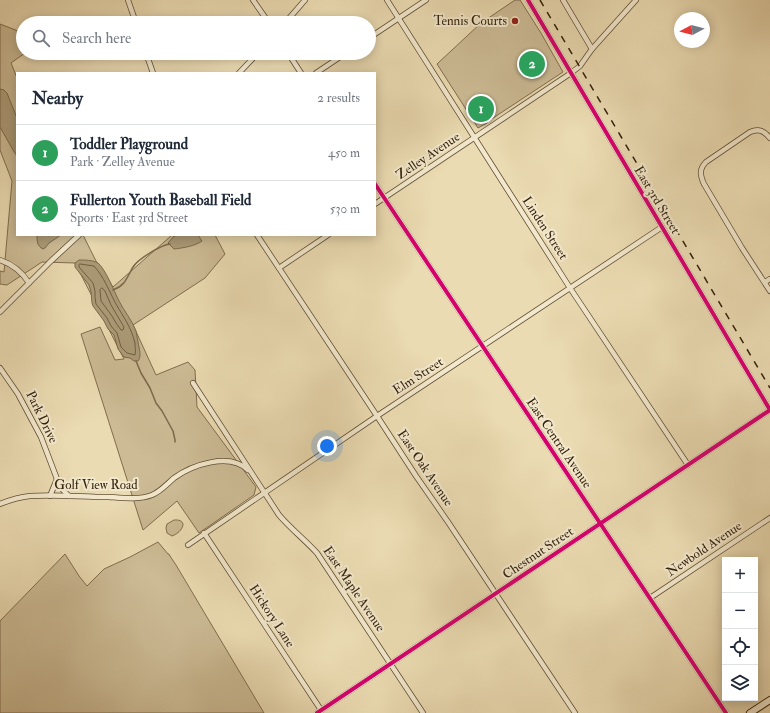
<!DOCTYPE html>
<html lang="en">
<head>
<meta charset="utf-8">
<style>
  :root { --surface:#fff; --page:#f6f6f7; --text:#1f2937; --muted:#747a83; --line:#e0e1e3; --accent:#7c3aed }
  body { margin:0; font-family:"IM FELL Double Pica",serif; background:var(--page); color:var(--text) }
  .controls { position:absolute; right:12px; bottom:12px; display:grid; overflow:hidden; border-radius:0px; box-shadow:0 2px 10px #0003 }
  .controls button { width:36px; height:36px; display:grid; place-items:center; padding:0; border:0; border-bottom:1px solid var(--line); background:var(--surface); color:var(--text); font:20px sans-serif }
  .compass { position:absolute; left:674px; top:12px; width:36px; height:36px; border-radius:50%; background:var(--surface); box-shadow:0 2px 10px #0003; rotate:263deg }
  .you { position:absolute; left:327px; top:446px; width:14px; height:14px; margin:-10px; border:3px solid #fff; border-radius:50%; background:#1a73e8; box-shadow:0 0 0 6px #1a73e833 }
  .badge { display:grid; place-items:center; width:26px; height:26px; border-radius:50%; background:var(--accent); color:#fff; font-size:13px; font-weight:700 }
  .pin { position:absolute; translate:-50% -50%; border:2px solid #fff; box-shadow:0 1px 4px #0006 }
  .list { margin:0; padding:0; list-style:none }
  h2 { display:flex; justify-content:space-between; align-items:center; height:52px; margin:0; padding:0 16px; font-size:17px }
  h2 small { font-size:13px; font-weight:400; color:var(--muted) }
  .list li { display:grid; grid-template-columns:26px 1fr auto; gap:12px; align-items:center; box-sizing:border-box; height:56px; padding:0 16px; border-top:1px solid var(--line) }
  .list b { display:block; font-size:15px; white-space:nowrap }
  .list p { margin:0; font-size:13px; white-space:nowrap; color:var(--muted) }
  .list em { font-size:13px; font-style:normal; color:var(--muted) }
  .icon { flex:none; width:22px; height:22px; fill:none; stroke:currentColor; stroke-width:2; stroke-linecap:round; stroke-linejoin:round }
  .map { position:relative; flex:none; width:770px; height:713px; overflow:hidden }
  .search { position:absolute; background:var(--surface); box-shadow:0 2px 10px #0003; left:16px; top:16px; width:360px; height:44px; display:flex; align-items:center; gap:10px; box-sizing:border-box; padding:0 14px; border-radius:22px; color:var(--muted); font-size:15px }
  .panel { position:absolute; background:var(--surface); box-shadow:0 2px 10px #0003; left:16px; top:72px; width:360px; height:164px; border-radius:0px }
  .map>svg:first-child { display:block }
  .green { fill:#ccbb95; stroke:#806d4e }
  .water { fill:#ac9b78; stroke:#7c694b }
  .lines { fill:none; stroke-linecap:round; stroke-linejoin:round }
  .shore { stroke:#705d40; stroke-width:1 }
  .stream { stroke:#7c694b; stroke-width:1.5 }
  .minor-casing { stroke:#614e32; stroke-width:6 }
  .secondary-casing { stroke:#331f08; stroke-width:8 }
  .minor { stroke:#f2e8cd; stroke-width:4.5 }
  .secondary { stroke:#f2e8cd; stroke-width:6 }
  .rail { stroke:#331f08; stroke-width:1.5; stroke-dasharray:7 7; stroke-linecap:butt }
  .cycleway-casing { stroke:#f2e8cd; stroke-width:6 }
  .cycleway { stroke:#d6006c; stroke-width:4 }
  .poi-dot { fill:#8f2418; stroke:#f2e8cd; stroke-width:1.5 }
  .labels { text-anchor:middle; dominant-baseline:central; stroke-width:4; stroke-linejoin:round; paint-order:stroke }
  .poi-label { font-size:13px; fill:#331f08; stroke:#f2e8cd; text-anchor:end }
  .street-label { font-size:13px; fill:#331f08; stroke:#f2e8cd }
</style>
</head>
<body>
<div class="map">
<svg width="770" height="713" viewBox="0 0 770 713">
  <rect width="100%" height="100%" fill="#ebdbb2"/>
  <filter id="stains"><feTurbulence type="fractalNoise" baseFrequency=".005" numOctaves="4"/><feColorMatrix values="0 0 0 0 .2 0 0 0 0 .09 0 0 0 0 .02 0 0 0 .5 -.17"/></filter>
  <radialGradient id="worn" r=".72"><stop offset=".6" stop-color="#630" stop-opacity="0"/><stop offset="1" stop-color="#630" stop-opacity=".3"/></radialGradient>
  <g class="green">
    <path d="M 515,0 L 520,0 L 541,33 L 563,72 L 487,122 L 487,123 L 478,128 L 437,64 L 481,23 Z"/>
    <path d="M 0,24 L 23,33 L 23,53 L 25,53 L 11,63 L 17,78 L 17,235 L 83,235 L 97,263 L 113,287 L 172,235 L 215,235 L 225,254 L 205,278 L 133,325 L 156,375 L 188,362 L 195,370 L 197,407 L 256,487 L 254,495 L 199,533 L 177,501 L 143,530 L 81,334 L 100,327 L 115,360 L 124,359 L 75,263 L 42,262 L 7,285 L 0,284 L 0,271 L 4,272 L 12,181 L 0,150 Z"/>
    <path d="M 174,520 C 189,519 183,532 172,536 L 167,533 L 166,528 L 167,524 Z"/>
    <path d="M 158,542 L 168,554 L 169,554 L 170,556 L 176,565 L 264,713 L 0,713 L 0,621 L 65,554 L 79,576 L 87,586 L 104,569 L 130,557 Z"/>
  </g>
  <g class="water">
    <path d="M 0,89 L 4,90 L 7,93 L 17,118 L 17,156 L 13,150 L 0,127 Z"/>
    <path d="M 37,235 L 61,235 L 49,243 L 45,248 L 43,249 C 37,246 37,241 37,235 Z"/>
    <path d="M 178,235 L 198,235 L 202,241 C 195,246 183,248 174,249 L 168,243 L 174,236 Z"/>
    <path d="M 79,260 C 84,260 93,260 98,263 C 106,270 114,291 119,301 C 124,311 132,320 136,331 C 137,336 138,342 139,347 C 140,352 141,357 138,361 L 134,361 L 130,358 L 124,357 L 118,349 L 114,335 L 108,329 L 104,321 L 93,306 L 92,303 L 91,292 L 89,285 L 75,267 L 75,263 Z"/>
  </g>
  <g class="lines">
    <g class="shore">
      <path d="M 80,264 L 94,266 C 104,277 109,291 116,304 C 124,318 131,327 135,343 C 135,348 136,351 135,355 L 127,353 L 121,347 L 117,333 L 111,326 L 107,318 L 96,304 L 95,297 L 95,291 L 93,283 L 79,267 L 79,265 Z"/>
      <path d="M 102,288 L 105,291 L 111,305 L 124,327 L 123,330 L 121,330 L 116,323 L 112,316 L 101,301 L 100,290 Z"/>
    </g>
    <g class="stream">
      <path d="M 113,290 C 126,285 127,277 133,267 C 138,259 161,245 170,244"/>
      <path d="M 136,361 L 141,373 L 150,388 L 156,403 L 162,411 L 173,431 L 175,440 L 175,442"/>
    </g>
    <defs>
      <g id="minor">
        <path d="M 128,0 L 136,23"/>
        <path d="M 253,0 L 269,23"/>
        <path d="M 387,0 L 570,288 L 688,465"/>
        <path d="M 563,0 L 592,49"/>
        <path d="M 285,23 L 305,0"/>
        <path d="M 369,38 L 426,0"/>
        <path d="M 146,53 L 153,73"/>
        <path d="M 288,53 L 301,73"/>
        <path d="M 239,73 L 258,53"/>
        <path d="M 316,73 L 346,53"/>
        <path d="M 770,138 C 764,131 759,128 750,132 L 706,162 C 699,169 700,175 704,184 L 742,248 L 770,291"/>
        <path d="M 375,184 L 726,713"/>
        <path d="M 375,204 L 571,73 L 580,66 L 592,49 L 636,0"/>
        <path d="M 257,235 L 377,416 L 416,476 L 448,522 L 575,713"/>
        <path d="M 0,260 C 12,264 22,272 29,283"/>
        <path d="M 279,268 L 328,235"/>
        <path d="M 765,282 L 770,279"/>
        <path d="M 0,312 L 51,261 L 79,235"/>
        <path d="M 0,368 L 18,394 L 41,437 L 57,479 L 63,490 L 69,496"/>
        <path d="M 193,383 L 279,515 C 291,529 305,540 317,553 L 423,713"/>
        <path d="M 50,496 L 57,479"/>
        <path d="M 0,504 C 10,500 19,497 30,496 C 56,494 83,497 109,497 C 123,498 139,500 152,495 C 160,492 167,484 174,478 C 192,465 229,452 248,470"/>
        <path d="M 204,533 L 321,710"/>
        <path d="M 188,545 L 377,416 L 662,227"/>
        <path d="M 650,598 L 770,518"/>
        <path d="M 317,713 L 770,410 L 528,0"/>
      </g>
      <path id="secondary" d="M 750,713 L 770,700"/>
    </defs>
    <use href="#minor" class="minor-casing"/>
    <use href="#secondary" class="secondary-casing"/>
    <use href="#minor" class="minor"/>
    <use href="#secondary" class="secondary"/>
    <path class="rail" d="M 540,0 L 770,388"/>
    <defs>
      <g id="cycleway">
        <path d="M 375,184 L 726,713"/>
        <path d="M 317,713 L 770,410 L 528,0"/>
      </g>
    </defs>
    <use href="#cycleway" class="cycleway-casing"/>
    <use href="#cycleway" class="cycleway"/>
  </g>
  <circle class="poi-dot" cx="515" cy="21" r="4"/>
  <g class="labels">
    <g class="poi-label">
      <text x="507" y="21">Tennis Courts</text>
    </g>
    <g class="street-label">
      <text transform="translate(428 156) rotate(-34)">Zelley Avenue</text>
      <text transform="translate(657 200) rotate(59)">East 3rd Street</text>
      <text transform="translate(545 228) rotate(57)">Linden Street</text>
      <text transform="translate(418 376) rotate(-33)">Elm Street</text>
      <text transform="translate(42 417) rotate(64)">Park Drive</text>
      <text transform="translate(559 443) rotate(56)">East Central Avenue</text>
      <text transform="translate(425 468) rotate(56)">East Oak Avenue</text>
      <text x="96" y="485">Golf View Road</text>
      <text transform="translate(704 549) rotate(-34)">Newbold Avenue</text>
      <text transform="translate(538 553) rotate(-34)">Chestnut Street</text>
      <text transform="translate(354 589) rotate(56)">East Maple Avenue</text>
      <text transform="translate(272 616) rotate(57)">Hickory Lane</text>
    </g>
  </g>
  <rect width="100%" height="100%" filter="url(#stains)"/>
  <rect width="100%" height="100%" fill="url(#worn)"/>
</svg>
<div class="controls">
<button>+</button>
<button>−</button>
<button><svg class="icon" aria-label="locate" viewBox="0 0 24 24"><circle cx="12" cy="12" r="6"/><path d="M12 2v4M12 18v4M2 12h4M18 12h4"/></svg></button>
<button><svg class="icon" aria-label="layers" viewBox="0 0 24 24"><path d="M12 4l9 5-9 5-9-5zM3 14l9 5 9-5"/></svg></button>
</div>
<svg class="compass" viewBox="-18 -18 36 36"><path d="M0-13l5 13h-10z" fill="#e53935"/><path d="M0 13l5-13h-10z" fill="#747a83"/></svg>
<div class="you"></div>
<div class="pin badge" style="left:481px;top:109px;background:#2e9e5b">1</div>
<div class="pin badge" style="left:532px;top:64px;background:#2e9e5b">2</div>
<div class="search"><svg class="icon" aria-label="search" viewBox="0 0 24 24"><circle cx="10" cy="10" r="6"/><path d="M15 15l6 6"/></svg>Search here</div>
<section class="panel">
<h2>Nearby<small>2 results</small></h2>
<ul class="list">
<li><span class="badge" style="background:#2e9e5b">1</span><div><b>Toddler Playground</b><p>Park · Zelley Avenue</p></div><em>450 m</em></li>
<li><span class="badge" style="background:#2e9e5b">2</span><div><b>Fullerton Youth Baseball Field</b><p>Sports · East 3rd Street</p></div><em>530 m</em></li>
</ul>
</section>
</div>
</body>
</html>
